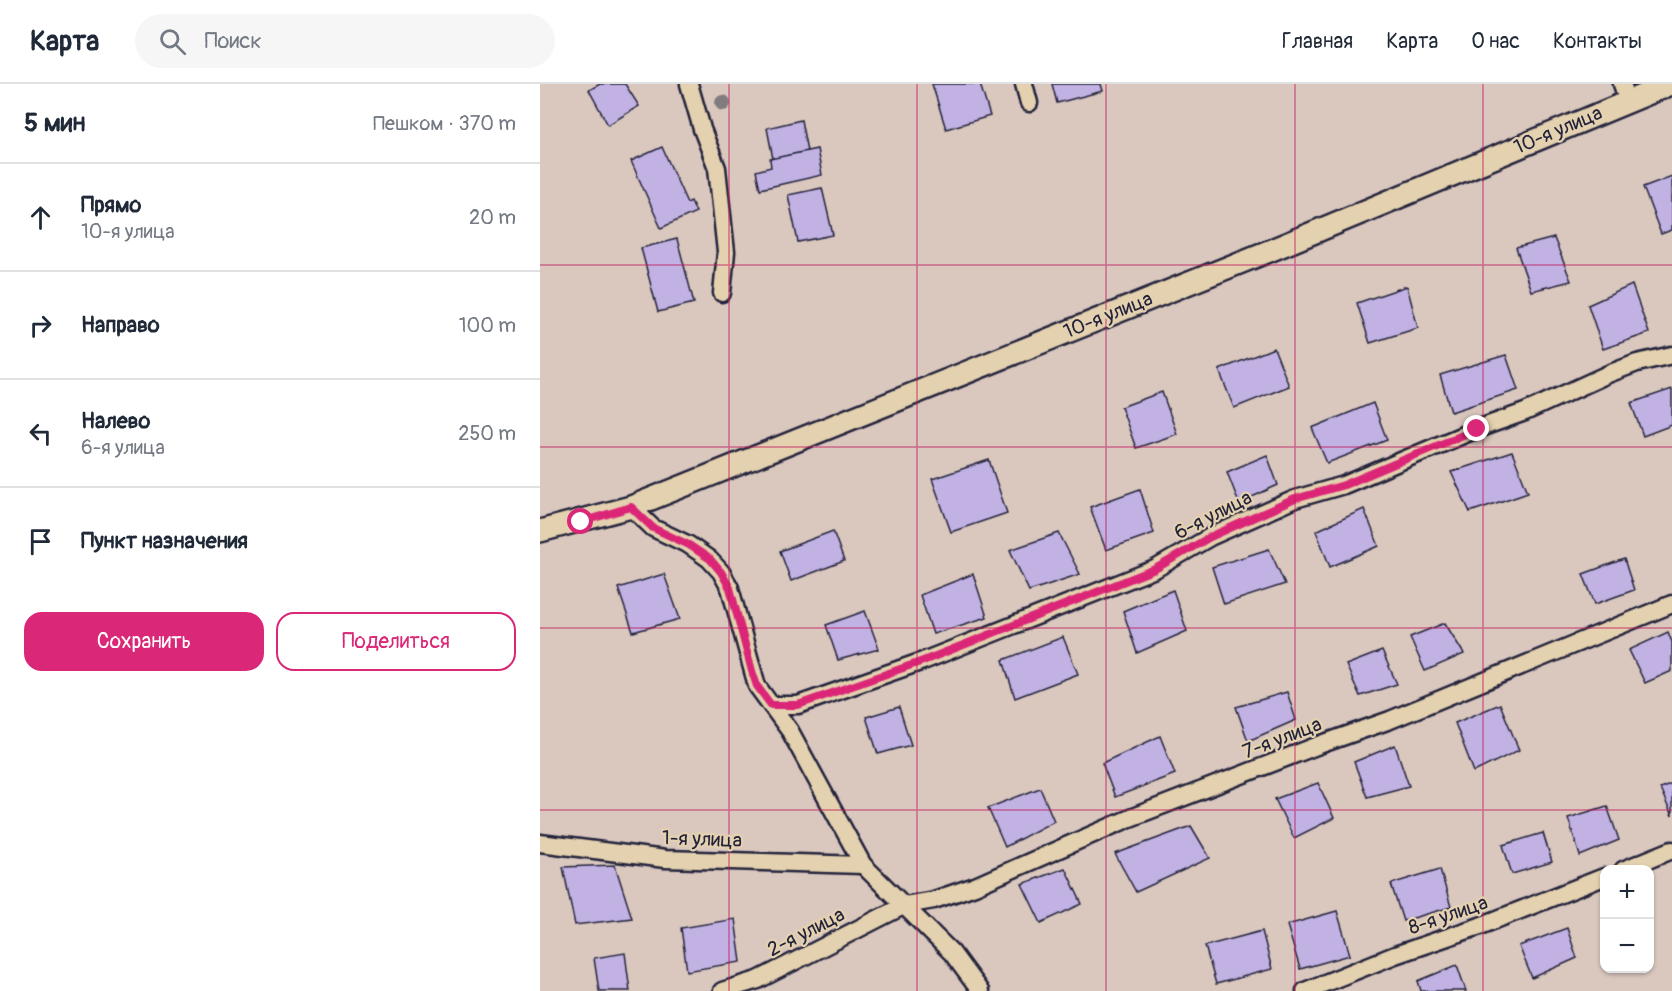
<!DOCTYPE html>
<html lang="ru">
<head>
<meta charset="utf-8">
<style>
  :root { --surface:#fff; --page:#f6f6f7; --text:#1f2937; --muted:#747a83; --line:#e0e1e3; --accent:#db2777 }
  body { margin:0; font-family:Pangolin,sans-serif; background:var(--page); color:var(--text) }
  .controls { position:absolute; right:18px; bottom:18px; display:grid; overflow:hidden; border-radius:12px; box-shadow:0 2px 4px #0004 }
  .controls button { width:54px; height:54px; display:grid; place-items:center; padding:0; border:0; border-bottom:2px solid var(--line); background:var(--surface); color:var(--text); font:30px sans-serif }
  .stop { position:absolute; width:18px; height:18px; margin:-14px; border:4px solid #db2777; border-radius:50%; background:#fff }
  .stop.end { background:#db2777; border-color:#fff; box-shadow:0 2px 6px #0008 }
  .list { margin:0; padding:0; list-style:none }
  h2 { display:flex; justify-content:space-between; align-items:center; height:78px; margin:0; padding:0 24px; font-size:26px }
  h2 small { font-size:20px; font-weight:400; color:var(--muted) }
  .list li { display:grid; grid-template-columns:39px 1fr auto; gap:18px; align-items:center; box-sizing:border-box; height:108px; padding:0 24px; border-top:2px solid var(--line) }
  .list b { display:block; font-size:22px; white-space:nowrap }
  .list p { margin:0; font-size:20px; white-space:nowrap; color:var(--muted) }
  .list em { font-size:20px; font-style:normal; color:var(--muted) }
  .actions { display:flex; gap:12px; padding:18px 24px }
  .actions a { flex:1; padding:14px 0; border:2px solid var(--accent); border-radius:18px; text-align:center; font-size:21px; color:var(--accent) }
  .actions .main { background:var(--accent); color:#fff }
  .icon { flex:none; width:33px; height:33px; fill:none; stroke:currentColor; stroke-width:2; stroke-linecap:round; stroke-linejoin:round }
  .map { position:relative; flex:none; width:1132px; height:907px; overflow:hidden }
  header { display:flex; align-items:center; gap:36px; box-sizing:border-box; height:84px; padding:0 30px; background:var(--surface); border-bottom:2px solid var(--line) }
  header strong { font-size:28px }
  nav { display:flex; gap:33px; margin-inline-start:auto; font-size:21px }
  .search { width:420px; height:54px; background:var(--page); display:flex; align-items:center; gap:15px; box-sizing:border-box; padding:0 21px; border-radius:33px; color:var(--muted); font-size:22px }
  main { display:flex }
  aside { flex:1; background:var(--surface) }
  .map>svg:first-child { display:block }
  .building { fill:#c1b2e3; stroke:#22223b; stroke-width:1.5 }
  .lines { fill:none; stroke-linecap:round; stroke-linejoin:round }
  .minor-casing { stroke:#22223b; stroke-width:21 }
  .tertiary-casing { stroke:#22223b; stroke-width:26 }
  .minor { stroke:#e4d1af; stroke-width:16 }
  .tertiary { stroke:#e4d1af; stroke-width:21 }
  .tree { fill:#817c7e }
  .route { stroke:#db2777; stroke-width:8 }
  .grid { fill:none; stroke:#c2185b; stroke-width:1.5; stroke-opacity:0.55 }
  .labels { text-anchor:middle; dominant-baseline:central; stroke-width:4.5; stroke-linejoin:round; paint-order:stroke }
  .street-label { font-size:20px; fill:#22223b; stroke:#e4d1af }
</style>
</head>
<body>
<header>
<strong>Карта</strong>
<div class="search"><svg class="icon" aria-label="search" viewBox="0 0 24 24"><circle cx="10" cy="10" r="6"/><path d="M15 15l6 6"/></svg>Поиск</div>
<nav><a>Главная</a><a>Карта</a><a>О нас</a><a>Контакты</a></nav>
</header>
<main>
<aside>
<h2>5 мин<small>Пешком · 370 m</small></h2>
<ul class="list">
<li><svg class="icon" aria-label="ahead" viewBox="0 0 24 24"><path d="M12 20V5M6 11l6-6 6 6"/></svg><div><b>Прямо</b><p>10-я улица</p></div><em>20 m</em></li>
<li><svg class="icon" aria-label="right" viewBox="0 0 24 24"><path d="M7 20v-9h11M14 6l5 5-5 5"/></svg><div><b>Направо</b></div><em>100 m</em></li>
<li><svg class="icon" aria-label="left" viewBox="0 0 24 24"><path d="M17 20v-9H6M10 6l-5 5 5 5"/></svg><div><b>Налево</b><p>6-я улица</p></div><em>250 m</em></li>
<li><svg class="icon" aria-label="arrive" viewBox="0 0 24 24"><path d="M6 21V4h12l-3 4 3 4H6"/></svg><div><b>Пункт назначения</b></div></li>
</ul>
<div class="actions"><a class="main">Сохранить</a><a>Поделиться</a></div>
</aside>
<div class="map">
<svg width="1132" height="907" viewBox="0 0 1132 907">
  <rect width="100%" height="100%" fill="#dac8bf"/>
  <filter id="ink" filterUnits="userSpaceOnUse"><feTurbulence type="fractalNoise" baseFrequency=".0167" numOctaves="2"/><feDisplacementMap in="SourceGraphic" scale="12" xChannelSelector="R" yChannelSelector="G"/><feConvolveMatrix kernelMatrix="1 2 1 2 8 2 1 2 1" color-interpolation-filters="sRGB"/></filter>
  <g filter="url(#ink)">
    <g class="building">
      <path d="M 60,0 L 85,0 L 99,22 L 68,41 L 49,6 Z"/>
      <path d="M 392,0 L 440,0 L 450,32 L 406,45 Z"/>
      <path d="M 512,0 L 561,0 L 563,7 L 517,19 Z"/>
      <path d="M 261,36 L 267,67 L 233,75 L 227,44 Z"/>
      <path d="M 122,63 L 147,119 L 151,117 L 156,128 L 121,144 L 91,77 Z"/>
      <path d="M 277,65 L 282,91 L 220,105 L 216,87 L 231,83 L 230,75 Z"/>
      <path d="M 1132,92 L 1132,146 L 1121,150 L 1103,103 Z"/>
      <path d="M 282,104 L 293,151 L 258,158 L 248,111 Z"/>
      <path d="M 1014,154 L 1031,197 L 991,207 L 976,164 Z"/>
      <path d="M 137,155 L 154,219 L 118,228 L 101,164 Z"/>
      <path d="M 1092,201 L 1109,249 L 1063,265 L 1048,221 Z"/>
      <path d="M 867,202 L 878,244 L 830,259 L 817,219 Z"/>
      <path d="M 734,264 L 749,302 L 694,324 L 679,286 Z"/>
      <path d="M 966,271 L 978,306 L 911,328 L 900,291 Z"/>
      <path d="M 1132,305 L 1132,341 L 1103,352 L 1091,319 Z"/>
      <path d="M 622,308 L 637,350 L 596,364 L 581,323 Z"/>
      <path d="M 833,319 L 847,356 L 787,379 L 772,344 Z"/>
      <path d="M 972,368 L 988,408 L 930,428 L 911,388 Z"/>
      <path d="M 727,371 L 738,401 L 699,419 L 687,388 Z"/>
      <path d="M 449,376 L 467,429 L 411,448 L 392,395 Z"/>
      <path d="M 600,405 L 614,449 L 566,466 L 550,423 Z"/>
      <path d="M 824,425 L 839,462 L 790,483 L 776,447 Z"/>
      <path d="M 293,447 L 304,477 L 251,497 L 240,467 Z"/>
      <path d="M 519,449 L 540,490 L 489,507 L 470,466 Z"/>
      <path d="M 729,465 L 745,500 L 684,520 L 672,483 Z"/>
      <path d="M 1084,475 L 1094,506 L 1055,520 L 1043,490 Z"/>
      <path d="M 124,490 L 140,535 L 93,548 L 78,504 Z"/>
      <path d="M 433,490 L 447,533 L 393,550 L 380,511 Z"/>
      <path d="M 633,506 L 647,547 L 597,569 L 583,527 Z"/>
      <path d="M 325,527 L 339,565 L 298,576 L 286,541 Z"/>
      <path d="M 905,539 L 924,570 L 885,587 L 870,553 Z"/>
      <path d="M 1128,548 L 1132,558 L 1132,587 L 1105,599 L 1089,566 Z"/>
      <path d="M 523,553 L 538,590 L 475,614 L 463,576 Z"/>
      <path d="M 842,567 L 857,600 L 820,612 L 806,581 Z"/>
      <path d="M 747,608 L 756,636 L 708,657 L 696,623 Z"/>
      <path d="M 960,620 L 979,666 L 934,688 L 915,639 Z"/>
      <path d="M 359,623 L 371,661 L 338,670 L 326,633 Z"/>
      <path d="M 620,652 L 635,690 L 575,713 L 562,679 Z"/>
      <path d="M 855,661 L 869,702 L 827,713 L 814,678 Z"/>
      <path d="M 778,699 L 794,734 L 754,754 L 735,715 Z"/>
      <path d="M 1132,699 L 1132,732 L 1120,704 Z"/>
      <path d="M 500,704 L 514,737 L 465,763 L 448,724 Z"/>
      <path d="M 1067,722 L 1079,756 L 1040,772 L 1028,734 Z"/>
      <path d="M 651,742 L 670,774 L 596,808 L 575,770 Z"/>
      <path d="M 1003,749 L 1012,778 L 972,790 L 963,761 Z"/>
      <path d="M 75,781 L 92,834 L 35,841 L 23,783 Z"/>
      <path d="M 525,784 L 542,820 L 501,839 L 482,800 Z"/>
      <path d="M 900,785 L 911,823 L 863,837 L 851,800 Z"/>
      <path d="M 797,827 L 810,871 L 760,885 L 747,841 Z"/>
      <path d="M 195,835 L 201,878 L 147,887 L 141,844 Z"/>
      <path d="M 1027,844 L 1037,874 L 992,894 L 979,862 Z"/>
      <path d="M 722,847 L 732,885 L 676,900 L 665,862 Z"/>
      <path d="M 85,869 L 90,907 L 59,907 L 54,874 Z"/>
      <path d="M 917,881 L 926,907 L 881,907 L 878,897 Z"/>
    </g>
    <g class="lines">
      <defs>
        <g id="minor">
          <path d="M 149,0 L 162,45 L 177,84 L 186,168 L 182,209"/>
          <path d="M 484,0 L 489,19"/>
          <path d="M 1082,0 L 1088,17"/>
          <path d="M 91,423 L 113,444 L 149,461 L 169,475 L 181,488 L 190,504 L 217,602 L 250,647 L 323,781 L 412,869 L 440,907"/>
          <path d="M 231,621 L 258,621 L 383,577 L 615,485 L 670,453 L 755,415 L 804,401 L 937,345 L 985,328 L 1068,290 L 1097,279 L 1132,271"/>
          <path d="M 0,759 L 125,775 L 323,781"/>
          <path d="M 1083,786 L 1132,766"/>
          <path d="M 182,907 L 218,896 L 365,821 L 394,816 L 435,802 L 590,734 L 779,661 L 850,636 L 1132,520"/>
          <path d="M 765,907 L 855,871 L 940,842 L 1064,793"/>
        </g>
        <path id="tertiary" d="M 0,447 L 91,423 L 729,167 L 1131,0"/>
      </defs>
      <use href="#minor" class="minor-casing"/>
      <use href="#tertiary" class="tertiary-casing"/>
      <use href="#minor" class="minor"/>
      <use href="#tertiary" class="tertiary"/>
    </g>
    <circle class="tree" cx="183" cy="19" r="8"/>
  </g>
  <g class="lines" filter="url(#ink)">
    <path class="route" d="M 41,438 L 91,423 L 113,444 L 149,461 L 170,475 L 181,488 L 190,504 L 212,587 L 217,602 L 231,621 L 258,621 L 383,577 L 615,485 L 670,453 L 755,415 L 804,401 L 937,345"/>
  </g>
  <path class="grid" d="M 189,0 L 189,907M 377,0 L 377,907M 566,0 L 566,907M 755,0 L 755,907M 943,0 L 943,907M 0,181 L 1132,181M 0,363 L 1132,363M 0,544 L 1132,544M 0,726 L 1132,726"/>
  <g class="labels">
    <g class="street-label">
      <text transform="translate(1018 46) rotate(-23)">10-я улица</text>
      <text transform="translate(568 231) rotate(-22)">10-я улица</text>
      <text transform="translate(673 431) rotate(-27)">6-я улица</text>
      <text transform="translate(742 654) rotate(-21)">7-я улица</text>
      <text transform="translate(162 755) rotate(2)">1-я улица</text>
      <text transform="translate(908 831) rotate(-19)">8-я улица</text>
      <text transform="translate(266 848) rotate(-27)">2-я улица</text>
    </g>
  </g>
</svg>
<div class="controls">
<button>+</button>
<button>−</button>
</div>
<div class="stop" style="left:41px;top:438px"></div>
<div class="stop end" style="left:937px;top:345px"></div>
</div>
</main>
</body>
</html>
